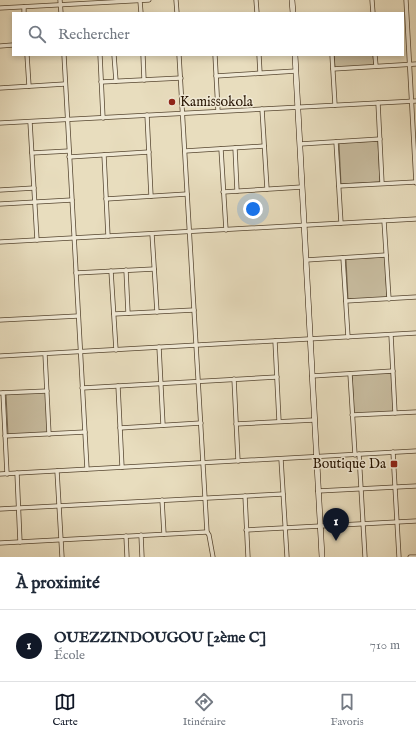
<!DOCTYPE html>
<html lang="fr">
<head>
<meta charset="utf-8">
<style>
  :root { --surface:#fff; --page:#f2f2f3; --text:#1f2937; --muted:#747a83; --line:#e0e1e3; --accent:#111827 }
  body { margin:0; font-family:"IM FELL English",serif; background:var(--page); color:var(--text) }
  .you { position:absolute; left:253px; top:209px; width:14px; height:14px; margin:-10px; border:3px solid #fff; border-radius:50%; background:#1a73e8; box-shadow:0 0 0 6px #1a73e833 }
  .badge { display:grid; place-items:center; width:26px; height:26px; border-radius:50%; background:var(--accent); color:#fff; font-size:13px; font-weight:700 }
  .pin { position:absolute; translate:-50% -33px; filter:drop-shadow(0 1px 2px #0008) }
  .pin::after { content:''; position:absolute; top:21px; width:14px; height:12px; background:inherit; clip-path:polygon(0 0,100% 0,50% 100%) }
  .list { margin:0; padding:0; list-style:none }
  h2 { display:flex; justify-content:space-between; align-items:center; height:52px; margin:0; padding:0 16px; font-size:17px }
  h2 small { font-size:13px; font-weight:400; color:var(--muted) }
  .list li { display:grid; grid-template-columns:26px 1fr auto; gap:12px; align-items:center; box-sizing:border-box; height:72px; padding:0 16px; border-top:1px solid var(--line) }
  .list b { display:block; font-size:15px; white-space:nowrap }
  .list p { margin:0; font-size:13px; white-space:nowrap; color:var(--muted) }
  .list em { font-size:13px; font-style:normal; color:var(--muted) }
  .icon { flex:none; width:22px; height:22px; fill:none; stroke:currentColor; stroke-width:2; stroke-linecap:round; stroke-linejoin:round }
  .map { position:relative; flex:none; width:416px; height:557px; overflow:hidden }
  .search { position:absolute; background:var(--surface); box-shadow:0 2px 6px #0003; left:12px; right:12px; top:12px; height:44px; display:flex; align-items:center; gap:10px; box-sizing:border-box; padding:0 14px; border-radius:0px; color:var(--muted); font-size:15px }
  .sheet { height:124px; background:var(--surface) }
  nav { display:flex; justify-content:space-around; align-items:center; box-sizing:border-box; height:56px; border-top:1px solid var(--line); background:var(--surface); font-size:11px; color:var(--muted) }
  nav a { display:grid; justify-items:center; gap:2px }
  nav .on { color:var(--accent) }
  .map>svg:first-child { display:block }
  .park { fill:#c7bb9e; stroke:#76674f }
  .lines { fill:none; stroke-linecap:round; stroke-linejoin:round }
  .street-casing { stroke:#564630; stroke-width:5 }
  .secondary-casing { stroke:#261300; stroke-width:6 }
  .street { stroke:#f0e9d5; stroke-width:3.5 }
  .secondary { stroke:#f0e9d5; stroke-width:5 }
  .poi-dot { fill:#8f2418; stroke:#f0e9d5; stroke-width:1.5 }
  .labels { text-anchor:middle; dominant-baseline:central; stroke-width:3; stroke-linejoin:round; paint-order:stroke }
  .poi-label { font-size:14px; fill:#261300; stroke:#f0e9d5; text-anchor:start }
</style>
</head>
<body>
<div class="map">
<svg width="416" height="557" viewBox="0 0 416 557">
  <rect width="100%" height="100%" fill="#e8ddbe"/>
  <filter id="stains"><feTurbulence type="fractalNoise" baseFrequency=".005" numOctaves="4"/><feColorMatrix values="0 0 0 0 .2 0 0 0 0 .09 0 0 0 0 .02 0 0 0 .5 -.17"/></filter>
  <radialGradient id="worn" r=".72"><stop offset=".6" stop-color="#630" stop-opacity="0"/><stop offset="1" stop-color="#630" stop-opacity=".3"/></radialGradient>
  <g class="park">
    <path d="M 334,55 L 373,55 L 374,66 L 335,68 Z"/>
    <path d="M 378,141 L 380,182 L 341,184 L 339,143 Z"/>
    <path d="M 385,257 L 387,298 L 348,299 L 346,259 Z"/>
    <path d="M 392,373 L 394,413 L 354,415 L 352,374 Z"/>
    <path d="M 46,392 L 48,433 L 8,435 L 6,394 Z"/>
  </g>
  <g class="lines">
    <defs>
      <g id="street">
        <path d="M 60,0 L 61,13"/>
        <path d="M 176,0 L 177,13"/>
        <path d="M 256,0 L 257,13"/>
        <path d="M 372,0 L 373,13"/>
        <path d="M 406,0 L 416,183"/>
        <path d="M 140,1 L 141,13"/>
        <path d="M 24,7 L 24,13"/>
        <path d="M 0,8 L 149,0"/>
        <path d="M 0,46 L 13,45"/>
        <path d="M 27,55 L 29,86"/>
        <path d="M 64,55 L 87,469"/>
        <path d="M 100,55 L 103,118"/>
        <path d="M 114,55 L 116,81"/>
        <path d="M 143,55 L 144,80"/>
        <path d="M 179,55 L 207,532 L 209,535 L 213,557"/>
        <path d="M 215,55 L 218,111"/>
        <path d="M 259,55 L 260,73"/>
        <path d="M 332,55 L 335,105"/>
        <path d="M 375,55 L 376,66"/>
        <path d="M 333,69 L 416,64"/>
        <path d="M 216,76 L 296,71"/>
        <path d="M 101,82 L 181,78"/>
        <path d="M 0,88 L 65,84"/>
        <path d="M 378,103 L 382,183"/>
        <path d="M 262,109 L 267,189"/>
        <path d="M 147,115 L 151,196"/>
        <path d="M 30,122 L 37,240"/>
        <path d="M 0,123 L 416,101"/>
        <path d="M 336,142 L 341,223"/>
        <path d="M 300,144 L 380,139"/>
        <path d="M 235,148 L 237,191"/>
        <path d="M 221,149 L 226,230"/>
        <path d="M 185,151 L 264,146"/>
        <path d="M 32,153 L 69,151"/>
        <path d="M 104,155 L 108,236"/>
        <path d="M 69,157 L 149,152"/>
        <path d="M 339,186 L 416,182"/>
        <path d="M 0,190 L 34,188"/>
        <path d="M 223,192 L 302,187"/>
        <path d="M 106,199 L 187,194"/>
        <path d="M 0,204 L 72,200"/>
        <path d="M 384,221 L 389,299"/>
        <path d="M 152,234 L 157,312"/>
        <path d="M 0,242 L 416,219"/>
        <path d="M 343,258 L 348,337"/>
        <path d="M 306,260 L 386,255"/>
        <path d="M 126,270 L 128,313"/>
        <path d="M 111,271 L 116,350"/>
        <path d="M 76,273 L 154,269"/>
        <path d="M 346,301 L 416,297"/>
        <path d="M 114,314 L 194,310"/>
        <path d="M 0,320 L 78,316"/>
        <path d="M 391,335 L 395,413"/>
        <path d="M 275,341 L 279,421"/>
        <path d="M 159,347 L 163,425"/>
        <path d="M 45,354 L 49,434"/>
        <path d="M 0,356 L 416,333"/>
        <path d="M 350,374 L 355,455"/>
        <path d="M 312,376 L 393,371"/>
        <path d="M 234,379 L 238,461"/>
        <path d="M 118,386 L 122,467"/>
        <path d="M 82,388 L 277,377"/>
        <path d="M 0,393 L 47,391"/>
        <path d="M 3,393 L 7,474"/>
        <path d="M 352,415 L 416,412"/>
        <path d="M 236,424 L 314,420"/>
        <path d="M 120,428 L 201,423"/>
        <path d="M 5,436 L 85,432"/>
        <path d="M 393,452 L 399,557"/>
        <path d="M 359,454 L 365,557"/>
        <path d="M 281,459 L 287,557"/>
        <path d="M 57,471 L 62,557"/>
        <path d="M 17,473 L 20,542"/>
        <path d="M 0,474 L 416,451"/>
        <path d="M 318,491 L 416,486"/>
        <path d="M 245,496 L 248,557"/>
        <path d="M 162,500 L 164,534"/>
        <path d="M 0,509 L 283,494"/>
        <path d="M 246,530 L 416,521"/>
        <path d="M 141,535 L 142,557"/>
        <path d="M 126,536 L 127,557"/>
        <path d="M 0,543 L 207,532"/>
        <path d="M 410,557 L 416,557"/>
      </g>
      <g id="secondary">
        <path d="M 292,0 L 293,13"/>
        <path d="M 295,55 L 322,557"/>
      </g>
    </defs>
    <use href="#street" class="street-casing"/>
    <use href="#secondary" class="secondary-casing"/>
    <use href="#street" class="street"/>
    <use href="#secondary" class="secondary"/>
  </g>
  <g class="poi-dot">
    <circle cx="172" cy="102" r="4"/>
    <rect x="390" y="460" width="8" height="8" rx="2"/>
  </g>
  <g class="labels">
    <g class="poi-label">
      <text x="180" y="102">Kamissokola</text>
      <text x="386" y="464" text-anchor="end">Boutique Da</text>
    </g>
  </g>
  <rect width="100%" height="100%" filter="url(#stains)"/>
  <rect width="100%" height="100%" fill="url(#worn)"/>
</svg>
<div class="you"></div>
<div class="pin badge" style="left:336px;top:541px">1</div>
<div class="search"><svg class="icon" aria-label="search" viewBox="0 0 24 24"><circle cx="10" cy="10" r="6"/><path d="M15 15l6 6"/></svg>Rechercher</div>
</div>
<section class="sheet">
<h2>À proximité<small></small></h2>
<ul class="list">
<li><span class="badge">1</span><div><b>OUEZZINDOUGOU [2ème C]</b><p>École</p></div><em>710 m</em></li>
</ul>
</section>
<nav>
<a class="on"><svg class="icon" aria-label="map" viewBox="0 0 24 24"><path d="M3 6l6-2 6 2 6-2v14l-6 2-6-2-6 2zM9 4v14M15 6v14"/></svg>Carte</a>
<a><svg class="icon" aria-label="directions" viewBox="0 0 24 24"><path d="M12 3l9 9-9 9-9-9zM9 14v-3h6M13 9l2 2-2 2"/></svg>Itinéraire</a>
<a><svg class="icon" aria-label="saved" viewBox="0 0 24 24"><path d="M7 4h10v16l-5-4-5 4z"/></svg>Favoris</a>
</nav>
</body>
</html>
